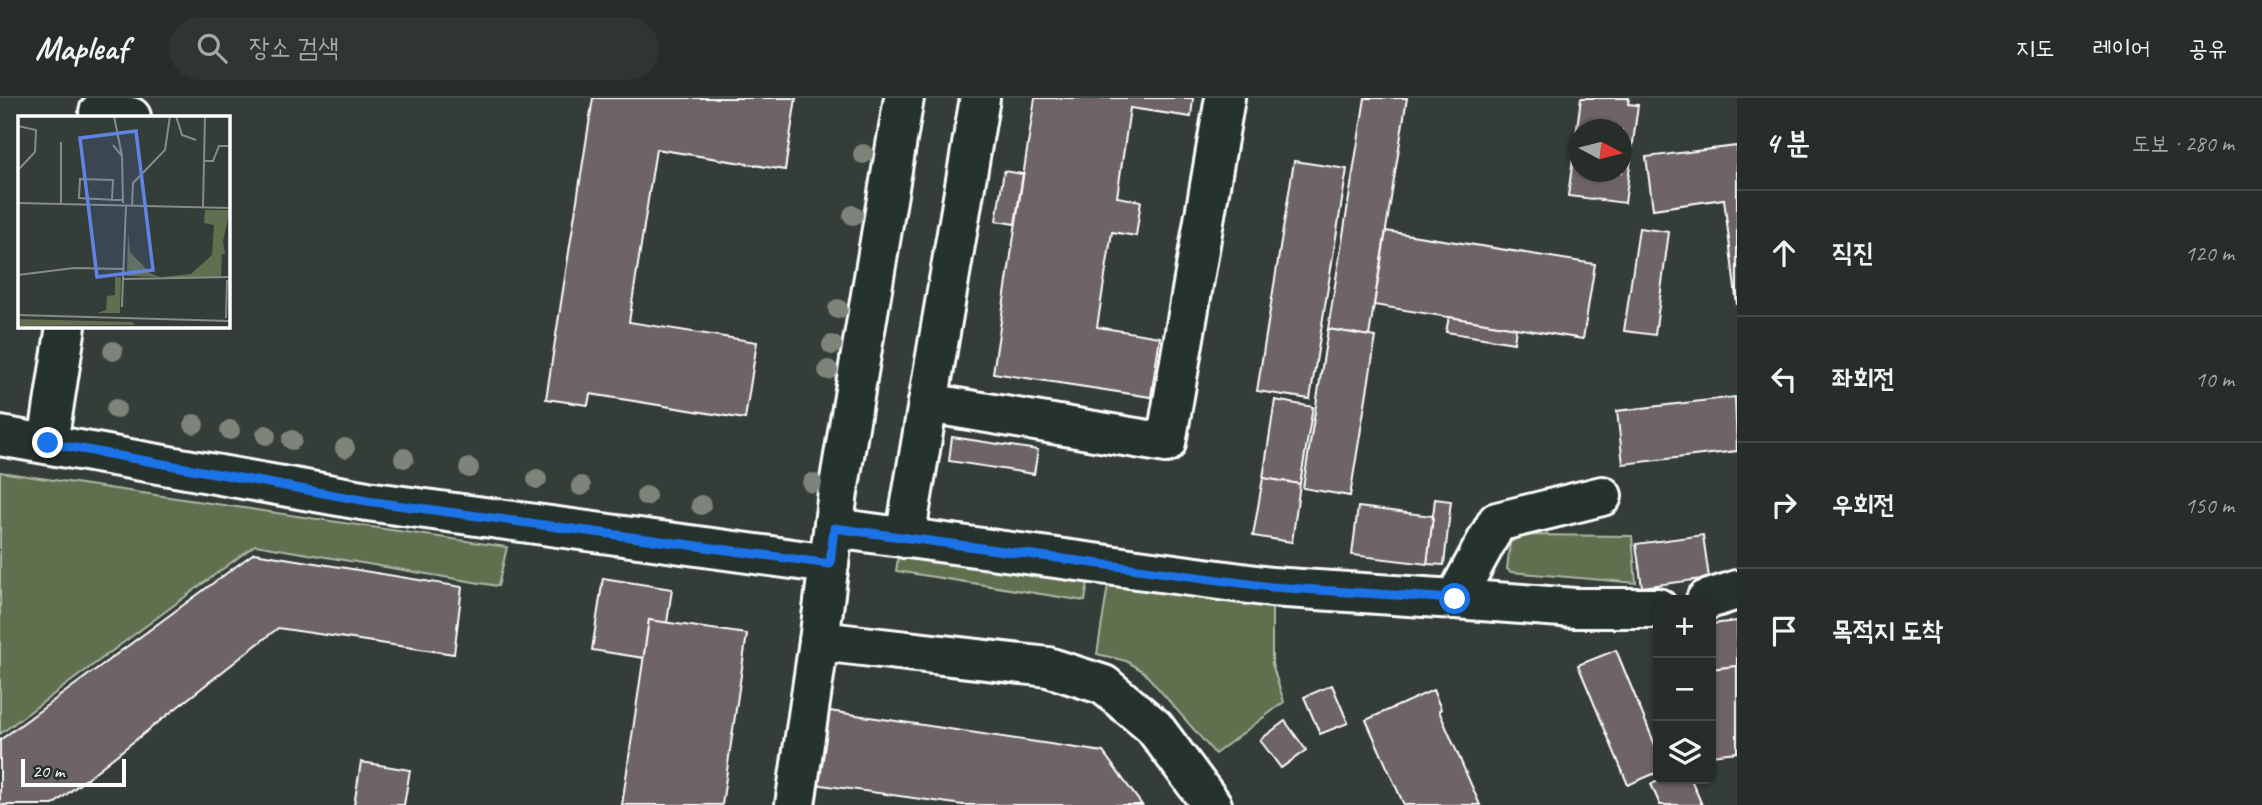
<!DOCTYPE html>
<html lang="ko">
<head>
<meta charset="utf-8">
<style>
  :root { --surface:#272e2a; --page:#2f3632; --text:#f1f3f6; --muted:#a4a8a8; --line:#434a47 }
  body { margin:0; font-family:Caveat,"Poor Story",sans-serif; background:var(--page); color:var(--text) }
  .controls { position:absolute; right:21px; bottom:21px; display:grid; overflow:hidden; border-radius:10px; box-shadow:0 2px 5px #0004 }
  .controls button { width:63px; height:63px; display:grid; place-items:center; padding:0; border:0; border-bottom:2px solid var(--line); background:var(--surface); color:var(--text); font:35px sans-serif }
  .compass { position:absolute; left:1569px; top:21px; width:63px; height:63px; border-radius:50%; background:var(--surface); box-shadow:0 2px 5px #0004; rotate:97deg }
  .scale { position:absolute; left:21px; bottom:18px; width:105px; box-sizing:border-box; padding-left:7px; border:4px solid #fff; border-top:0; font-size:19px; line-height:24px; white-space:nowrap; color:#fff; -webkit-text-stroke:5px #26332d; paint-order:stroke }
  .stop { position:absolute; width:21px; height:21px; margin:-16px; border:5px solid #1a73e8; border-radius:50%; background:#fff }
  .stop.end { background:#1a73e8; border-color:#fff; box-shadow:0 2px 7px #0008 }
  .list { margin:0; padding:0; list-style:none }
  h2 { display:flex; justify-content:space-between; align-items:center; height:91px; margin:0; padding:0 28px; font-size:30px }
  h2 small { font-size:23px; font-weight:400; color:var(--muted) }
  .list li { display:grid; grid-template-columns:46px 1fr auto; gap:21px; align-items:center; box-sizing:border-box; height:126px; padding:0 28px; border-top:2px solid var(--line) }
  .list b { display:block; font-size:26px; white-space:nowrap }
  .list em { font-size:23px; font-style:normal; color:var(--muted) }
  .icon { flex:none; width:38px; height:38px; fill:none; stroke:currentColor; stroke-width:2; stroke-linecap:round; stroke-linejoin:round }
  .map { position:relative; flex:none; width:1737px; height:707px; overflow:hidden }
  header { display:flex; align-items:center; gap:42px; box-sizing:border-box; height:98px; padding:0 35px; background:var(--surface); border-bottom:2px solid var(--line) }
  header strong { font-size:33px }
  nav { display:flex; gap:38px; margin-inline-start:auto; font-size:24px }
  .search { width:490px; height:63px; background:var(--page); display:flex; align-items:center; gap:18px; box-sizing:border-box; padding:0 24px; border-radius:38px; color:var(--muted); font-size:26px }
  main { display:flex }
  aside { flex:1; background:var(--surface) }
  .map>svg:first-child { display:block }
  .green { fill:#616f50; stroke:#b0b7a8; stroke-width:2 }
  .building { fill:#6e6366; stroke:#fff; stroke-width:2; fill-rule:evenodd }
  .lines { fill:none; stroke-linecap:round; stroke-linejoin:round }
  .minor-casing { stroke:#fff; stroke-width:44 }
  .minor { stroke:#26332d; stroke-width:38 }
  .tree { fill:#7d847a }
  .route { stroke:#1a73e8; stroke-width:9 }
  .inset-road { fill:none; stroke:#858b88; stroke-width:2 }
  .view { fill:#6183e4; fill-opacity:0.15; stroke:#6183e4; stroke-width:3.5 }
  .inset-edge { fill:none; stroke:#fff; stroke-width:3.5 }
</style>
</head>
<body>
<header>
<strong>Mapleaf</strong>
<div class="search"><svg class="icon" aria-label="search" viewBox="0 0 24 24"><circle cx="10" cy="10" r="6"/><path d="M15 15l6 6"/></svg>장소 검색</div>
<nav><a>지도</a><a>레이어</a><a>공유</a></nav>
</header>
<main>
<div class="map">
<svg width="1737" height="707" viewBox="0 0 1737 707">
  <rect width="100%" height="100%" fill="#343d38"/>
  <filter id="ink" filterUnits="userSpaceOnUse"><feTurbulence type="fractalNoise" baseFrequency=".0143" numOctaves="2"/><feDisplacementMap in="SourceGraphic" scale="14" xChannelSelector="R" yChannelSelector="G"/><feConvolveMatrix kernelMatrix="1 2 1 2 8 2 1 2 1" color-interpolation-filters="sRGB"/></filter>
  <g filter="url(#ink)">
    <g class="green">
      <path d="M 0,374 L 507,449 L 498,488 L 255,447 L 0,636 Z"/>
      <path d="M 1521,437 L 1632,438 L 1636,485 L 1511,474 L 1507,471 L 1510,445 Z"/>
      <path d="M 899,453 L 1088,484 L 1085,503 L 896,473 Z"/>
      <path d="M 1108,487 L 1272,509 L 1272,566 L 1284,604 L 1215,656 L 1144,574 L 1126,563 L 1097,556 Z"/>
    </g>
    <g class="building">
      <path d="M 593,0 L 796,0 L 785,72 L 656,51 L 629,224 L 757,244 L 745,321 L 590,296 L 588,307 L 546,301 Z"/>
      <path d="M 1035,0 L 1193,0 L 1191,19 L 1130,10 L 1117,99 L 1141,103 L 1136,138 L 1112,134 L 1097,229 L 1160,239 L 1151,299 L 993,275 Z"/>
      <path d="M 1365,0 L 1407,0 L 1369,238 L 1328,231 Z"/>
      <path d="M 1581,0 L 1629,0 L 1628,6 L 1638,7 L 1625,105 L 1568,98 ZM 1580,32 L 1622,32 L 1622,74 L 1580,74 Z"/>
      <path d="M 1737,48 L 1737,207 L 1724,101 L 1653,111 L 1646,59 Z"/>
      <path d="M 1294,63 L 1347,71 L 1310,301 L 1257,293 Z"/>
      <path d="M 1004,73 L 1023,76 L 1015,126 L 996,123 Z"/>
      <path d="M 1639,130 L 1669,134 L 1655,237 L 1624,233 Z"/>
      <path d="M 1386,133 L 1595,166 L 1583,241 L 1374,207 Z"/>
      <path d="M 1449,219 L 1516,230 L 1514,245 L 1446,234 Z"/>
      <path d="M 1328,231 L 1376,239 L 1350,398 L 1303,390 Z"/>
      <path d="M 1735,299 L 1737,353 L 1623,366 L 1617,313 Z"/>
      <path d="M 1275,302 L 1313,309 L 1300,386 L 1263,380 Z"/>
      <path d="M 952,339 L 1038,352 L 1034,376 L 949,363 Z"/>
      <path d="M 1263,380 L 1300,386 L 1292,444 L 1253,438 Z"/>
      <path d="M 1435,401 L 1451,403 L 1444,467 L 1427,466 Z"/>
      <path d="M 1358,409 L 1433,418 L 1427,466 L 1352,457 Z"/>
      <path d="M 1703,437 L 1709,480 L 1642,489 L 1636,446 Z"/>
      <path d="M 254,455 L 462,489 L 454,556 L 278,530 L 53,707 L 0,707 L 0,642 Z"/>
      <path d="M 603,480 L 672,491 L 667,525 L 649,522 L 644,560 L 592,552 Z"/>
      <path d="M 649,522 L 747,536 L 722,707 L 622,707 Z"/>
      <path d="M 1737,523 L 1737,568 L 1711,571 L 1711,526 Z"/>
      <path d="M 1616,552 L 1658,654 L 1658,674 L 1628,687 L 1578,567 Z"/>
      <path d="M 1737,568 L 1737,654 L 1711,657 L 1711,571 Z"/>
      <path d="M 1332,587 L 1348,625 L 1320,636 L 1304,599 Z"/>
      <path d="M 1433,592 L 1441,611 L 1439,613 L 1480,707 L 1404,707 L 1366,622 Z"/>
      <path d="M 823,612 L 1103,654 L 1142,707 L 963,707 L 814,686 Z"/>
      <path d="M 1285,623 L 1306,652 L 1281,670 L 1260,642 Z"/>
      <path d="M 361,664 L 410,672 L 404,707 L 354,707 Z"/>
      <path d="M 1663,681 L 1691,681 L 1702,707 L 1660,707 L 1651,686 Z"/>
    </g>
    <g class="lines">
      <defs>
        <g id="minor">
          <path d="M 99,14 L 131,19"/>
          <path d="M 928,305 L 1166,345 L 1225,0"/>
          <path d="M 0,338 L 367,403 L 829,466"/>
          <path d="M 48,345 L 66,228"/>
          <path d="M 834,430 L 1271,489 L 1455,501 L 1497,424 L 1602,398"/>
          <path d="M 905,440 L 980,0"/>
          <path d="M 1455,501 L 1575,510 L 1658,510"/>
          <path d="M 1706,502 L 1737,492"/>
          <path d="M 819,543 L 1048,569 L 1104,587 L 1154,629 L 1212,707"/>
          <path d="M 795,707 L 819,543 L 838,394 L 904,0"/>
        </g>
      </defs>
      <use href="#minor" class="minor-casing"/>
      <use href="#minor" class="minor"/>
    </g>
    <g class="tree">
      <circle cx="863" cy="56" r="10"/>
      <circle cx="853" cy="117" r="10"/>
      <circle cx="838" cy="211" r="10"/>
      <circle cx="832" cy="247" r="10"/>
      <circle cx="113" cy="253" r="10"/>
      <circle cx="828" cy="272" r="10"/>
      <circle cx="116" cy="311" r="10"/>
      <circle cx="194" cy="326" r="10"/>
      <circle cx="230" cy="332" r="10"/>
      <circle cx="266" cy="337" r="10"/>
      <circle cx="292" cy="342" r="10"/>
      <circle cx="345" cy="350" r="10"/>
      <circle cx="404" cy="360" r="10"/>
      <circle cx="469" cy="370" r="10"/>
      <circle cx="537" cy="381" r="10"/>
      <circle cx="812" cy="385" r="10"/>
      <circle cx="581" cy="388" r="10"/>
      <circle cx="646" cy="398" r="10"/>
      <circle cx="701" cy="407" r="10"/>
    </g>
  </g>
  <g class="lines" filter="url(#ink)">
    <path class="route" d="M 48,345 L 367,403 L 830,466 L 834,430 L 1271,489 L 1455,501"/>
  </g>
  <g transform="translate(18 18)">
    <rect width="212" height="212" fill="#343d38"/>
    <path d="M 187,94 L 212,94 L 205,125 L 207,138 L 212,139 L 204,138 L 203,161 L 144,161 L 173,158 L 194,139 L 196,109 L 186,107 ZM 110,116 L 112,136 L 132,157 L 142,161 L 109,160 ZM 97,161 L 103,161 L 102,197 L 79,197 L 88,194 L 89,180 L 97,179 ZM 0,203 L 114,206 L 117,209 L 0,210 Z" fill="#616f50"/>
    <path class="inset-road" d="M 96,0 L 104,40M 158,0 L 164,19 L 178,24M 0,10 L 18,14 L 17,36 L 0,54M 95,29 L 104,40 L 105,87M 186,45 L 195,45 L 201,30 L 212,30M 94,84 L 95,64 L 62,63 L 61,82 L 98,84 L 105,84M 0,87 L 212,92M 43,87 L 43,26M 108,90 L 105,163 L 212,161M 114,90 L 115,67 L 147,34 L 152,0M 185,91 L 187,0M 0,159 L 56,152 L 106,153M 104,191 L 105,163M 0,199 L 212,205M 208,202 L 209,164"/>
    <path class="view" d="M 118,15 L 135,154 L 79,161 L 62,22 Z"/>
    <rect width="212" height="212" class="inset-edge"/>
  </g>
</svg>
<div class="controls">
<button>+</button>
<button>−</button>
<button><svg class="icon" aria-label="layers" viewBox="0 0 24 24"><path d="M12 4l9 5-9 5-9-5zM3 14l9 5 9-5"/></svg></button>
</div>
<svg class="compass" viewBox="-18 -18 36 36"><path d="M0-13l5 13h-10z" fill="#e53935"/><path d="M0 13l5-13h-10z" fill="#a4a8a8"/></svg>
<div class="scale">20 m</div>
<div class="stop" style="left:1455px;top:501px"></div>
<div class="stop end" style="left:48px;top:345px"></div>
</div>
<aside>
<h2>4 분<small>도보 · 280 m</small></h2>
<ul class="list">
<li><svg class="icon" aria-label="ahead" viewBox="0 0 24 24"><path d="M12 20V5M6 11l6-6 6 6"/></svg><div><b>직진</b></div><em>120 m</em></li>
<li><svg class="icon" aria-label="left" viewBox="0 0 24 24"><path d="M17 20v-9H6M10 6l-5 5 5 5"/></svg><div><b>좌회전</b></div><em>10 m</em></li>
<li><svg class="icon" aria-label="right" viewBox="0 0 24 24"><path d="M7 20v-9h11M14 6l5 5-5 5"/></svg><div><b>우회전</b></div><em>150 m</em></li>
<li><svg class="icon" aria-label="arrive" viewBox="0 0 24 24"><path d="M6 21V4h12l-3 4 3 4H6"/></svg><div><b>목적지 도착</b></div></li>
</ul>
</aside>
</main>
</body>
</html>
